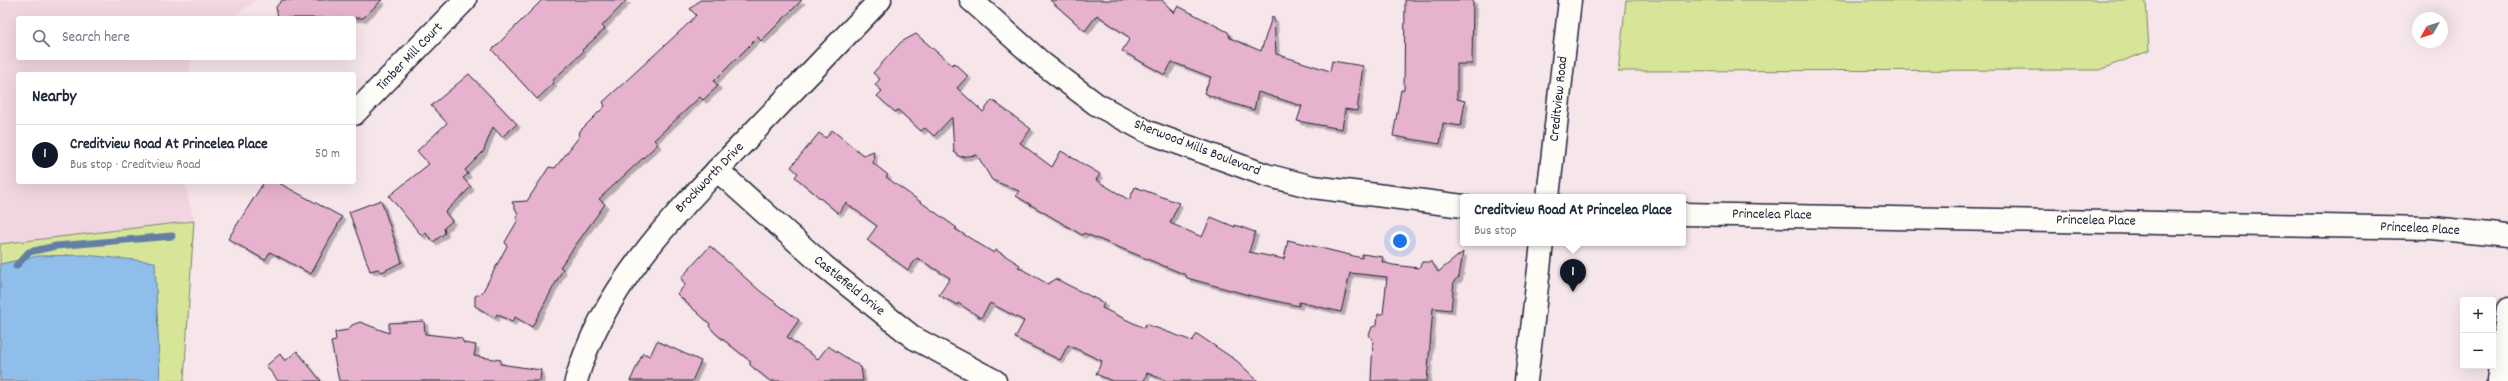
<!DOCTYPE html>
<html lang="en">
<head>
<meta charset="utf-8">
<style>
  :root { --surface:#fff; --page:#f2f2f3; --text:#1f2937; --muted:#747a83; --line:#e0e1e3; --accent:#111827 }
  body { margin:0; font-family:Dekko,sans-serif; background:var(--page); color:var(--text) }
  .controls { position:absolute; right:12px; bottom:12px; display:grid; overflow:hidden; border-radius:4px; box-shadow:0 4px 16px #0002 }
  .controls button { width:36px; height:36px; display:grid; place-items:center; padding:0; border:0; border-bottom:1px solid var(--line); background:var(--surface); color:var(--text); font:20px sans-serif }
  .compass { position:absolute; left:2412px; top:12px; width:36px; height:36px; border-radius:50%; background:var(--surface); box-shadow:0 4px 16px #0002; rotate:231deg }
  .you { position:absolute; left:1400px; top:241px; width:14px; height:14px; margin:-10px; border:3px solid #fff; border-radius:50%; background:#1a73e8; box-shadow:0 0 0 6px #1a73e833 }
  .badge { display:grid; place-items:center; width:26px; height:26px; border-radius:50%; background:var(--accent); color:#fff; font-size:13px; font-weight:700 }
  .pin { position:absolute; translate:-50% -33px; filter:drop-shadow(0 1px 2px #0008) }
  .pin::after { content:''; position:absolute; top:21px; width:14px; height:12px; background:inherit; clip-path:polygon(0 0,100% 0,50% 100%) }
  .popup { position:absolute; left:1460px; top:194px; width:226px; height:52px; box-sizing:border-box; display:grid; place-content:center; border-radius:4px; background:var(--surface); filter:drop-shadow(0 1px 3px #0005); font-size:13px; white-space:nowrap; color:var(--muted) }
  .popup b { font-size:15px; color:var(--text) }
  .popup::after { content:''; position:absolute; left:50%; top:100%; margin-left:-8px; border:8px solid transparent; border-top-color:var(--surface) }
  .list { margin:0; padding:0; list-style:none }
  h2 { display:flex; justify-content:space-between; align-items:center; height:52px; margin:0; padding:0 16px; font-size:17px }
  h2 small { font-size:13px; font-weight:400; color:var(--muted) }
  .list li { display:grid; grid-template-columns:26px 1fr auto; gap:12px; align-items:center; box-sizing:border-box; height:60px; padding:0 16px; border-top:1px solid var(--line) }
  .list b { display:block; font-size:15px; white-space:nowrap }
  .list p { margin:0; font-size:13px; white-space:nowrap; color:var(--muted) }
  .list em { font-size:13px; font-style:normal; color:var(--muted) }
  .icon { flex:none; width:22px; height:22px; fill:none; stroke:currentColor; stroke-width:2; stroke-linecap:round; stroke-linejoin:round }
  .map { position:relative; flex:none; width:2508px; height:381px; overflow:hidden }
  .search { position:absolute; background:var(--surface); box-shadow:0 4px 16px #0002; left:16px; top:16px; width:340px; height:44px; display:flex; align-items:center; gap:10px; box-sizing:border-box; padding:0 14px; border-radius:4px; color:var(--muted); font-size:15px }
  .panel { position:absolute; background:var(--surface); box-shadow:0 4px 16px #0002; left:16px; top:72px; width:340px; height:112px; border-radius:4px }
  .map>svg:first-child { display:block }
  .built { fill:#f1d6e1 }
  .green { fill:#d7e598; stroke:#7c846a }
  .water { fill:#90beea; stroke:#6480a4 }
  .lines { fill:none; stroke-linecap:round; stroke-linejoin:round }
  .stream { stroke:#6480a4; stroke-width:7 }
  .building { fill:#e6b2cd; stroke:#22223b; filter:url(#shadow) }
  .minor-casing { stroke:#22223b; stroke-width:25 }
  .major-casing { stroke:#22223b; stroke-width:25 }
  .minor { stroke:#fdfcf7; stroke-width:22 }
  .major { stroke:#fdfcf7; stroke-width:22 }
  .labels { text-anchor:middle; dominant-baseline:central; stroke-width:3; stroke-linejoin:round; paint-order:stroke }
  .street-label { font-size:14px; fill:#22223b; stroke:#fdfcf7 }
</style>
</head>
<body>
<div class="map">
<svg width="2508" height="381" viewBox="0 0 2508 381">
  <defs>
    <filter id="shadow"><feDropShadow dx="3.5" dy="3.5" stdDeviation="0" flood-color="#0004"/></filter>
  </defs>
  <rect width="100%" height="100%" fill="#f6e6ea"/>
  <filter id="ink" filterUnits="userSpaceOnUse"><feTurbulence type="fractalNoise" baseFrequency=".025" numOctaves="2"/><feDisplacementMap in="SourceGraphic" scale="8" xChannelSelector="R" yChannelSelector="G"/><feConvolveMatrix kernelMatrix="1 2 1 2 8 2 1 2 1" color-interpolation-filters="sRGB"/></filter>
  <g filter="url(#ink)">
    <path class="built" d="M 0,0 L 256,0 L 232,18 L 18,18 L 18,58 L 192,58 L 188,74 L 18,74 L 18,182 L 185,182 L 194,221 L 0,244 Z"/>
    <g class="green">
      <path d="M 1626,0 L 2146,0 L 2149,51 L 2099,70 L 1618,71 Z"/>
      <path d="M 194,221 L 184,381 L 0,381 L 0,244 Z"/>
    </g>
    <path class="water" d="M 85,255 L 155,262 L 160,381 L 0,381 L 0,264 L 38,256 Z"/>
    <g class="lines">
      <path class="stream" d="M 16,266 L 29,252 L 56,246 L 172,236"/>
    </g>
    <g class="building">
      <path d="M 282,0 L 382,0 L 363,18 L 278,18 L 276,7 Z"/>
      <path d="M 542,0 L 627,0 L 602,26 L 605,29 L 582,50 L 583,52 L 552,81 L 554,83 L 537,99 L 492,50 Z"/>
      <path d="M 700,0 L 802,0 L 761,41 L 758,37 L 714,81 L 718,86 L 703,100 L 700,97 L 654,140 L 658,144 L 599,199 L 605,204 L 560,267 L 563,269 L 532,327 L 515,317 L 512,322 L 497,314 L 495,318 L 475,306 L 475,296 L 482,293 L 507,246 L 505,242 L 518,220 L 516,218 L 518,214 L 512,202 L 527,201 L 549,167 L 555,168 L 579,137 L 580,131 L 605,106 L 603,102 L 689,23 L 696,15 L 690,9 Z"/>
      <path d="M 1050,0 L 1162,0 L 1174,13 L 1178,6 L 1228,32 L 1230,38 L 1261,51 L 1272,17 L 1274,18 L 1276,54 L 1330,71 L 1332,61 L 1363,66 L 1357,111 L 1345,109 L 1342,129 L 1297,121 L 1302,106 L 1258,92 L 1254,110 L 1221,100 L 1204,93 L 1211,77 L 1172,62 L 1165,75 L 1122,51 L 1130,38 L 1097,15 L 1085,31 Z"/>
      <path d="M 1405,0 L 1473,0 L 1472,64 L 1457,64 L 1457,99 L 1465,101 L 1461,126 L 1443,123 L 1440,144 L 1393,136 L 1401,90 L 1404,90 Z"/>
      <path d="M 916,34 L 952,65 L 954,63 L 968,76 L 957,88 L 983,112 L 992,100 L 1031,129 L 1020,143 L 1052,167 L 1061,151 L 1100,174 L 1096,180 L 1129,200 L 1135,187 L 1179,203 L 1170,223 L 1202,237 L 1211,217 L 1235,227 L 1235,225 L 1255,232 L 1249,252 L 1284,259 L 1288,240 L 1362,258 L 1362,254 L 1383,257 L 1382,262 L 1393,265 L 1419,268 L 1422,262 L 1432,262 L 1438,272 L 1463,252 L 1459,277 L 1454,281 L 1451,310 L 1433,308 L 1427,381 L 1371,381 L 1373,341 L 1369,335 L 1372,327 L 1377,325 L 1378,314 L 1383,314 L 1387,277 L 1350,273 L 1341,312 L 1299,302 L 1299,306 L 1252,296 L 1187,278 L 1186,275 L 1084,233 L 1082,235 L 1016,196 L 1019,191 L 992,180 L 977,155 L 960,157 L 954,152 L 952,117 L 934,136 L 925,128 L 921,131 L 898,110 L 895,112 L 877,96 L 882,91 L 875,85 L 880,79 L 873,73 L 901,42 Z"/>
      <path d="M 469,74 L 517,124 L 502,137 L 493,127 L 483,152 L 465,170 L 468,174 L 463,178 L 471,187 L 445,212 L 452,221 L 444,228 L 445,233 L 433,242 L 426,233 L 422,236 L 389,196 L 429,164 L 417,151 L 447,123 L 431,106 Z"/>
      <path d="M 832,130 L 863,155 L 874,151 L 873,163 L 888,175 L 886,177 L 957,228 L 955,229 L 994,253 L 996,250 L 1020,265 L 1018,267 L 1048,284 L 1056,279 L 1104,303 L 1102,308 L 1144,328 L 1146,324 L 1192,341 L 1197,334 L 1237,361 L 1258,381 L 1167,381 L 1147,373 L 1144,381 L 1112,381 L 1096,374 L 1102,361 L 1068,345 L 1060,360 L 1015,338 L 1024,321 L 990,303 L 981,318 L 958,303 L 957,305 L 939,295 L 950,278 L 917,258 L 908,270 L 867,240 L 877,226 L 846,203 L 838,213 L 795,177 L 798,173 L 791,167 L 819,133 L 826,138 Z"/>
      <path d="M 264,182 L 277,182 L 342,217 L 311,274 L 270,252 L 265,260 L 228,239 Z"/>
      <path d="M 381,200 L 402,262 L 382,272 L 378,269 L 370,271 L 349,212 Z"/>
      <path d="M 710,246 L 760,291 L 799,320 L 787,337 L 818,359 L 828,346 L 861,367 L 863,381 L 770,381 L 750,365 L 750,361 L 715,333 L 709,326 L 710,324 L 677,294 L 685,285 L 681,278 Z"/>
      <path d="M 424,321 L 425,334 L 461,338 L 464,343 L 476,345 L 474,356 L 501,360 L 500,364 L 541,370 L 540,381 L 339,381 L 331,342 L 336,341 L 335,332 L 348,330 L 352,325 L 360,322 L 389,333 L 389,323 Z"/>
      <path d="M 657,341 L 701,361 L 692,381 L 630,381 L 643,353 L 650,356 Z"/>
      <path d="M 297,351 L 321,381 L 278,381 L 266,366 L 280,354 L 285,361 Z"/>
    </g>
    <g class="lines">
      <defs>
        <g id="minor">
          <path d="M 971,0 L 1043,64 L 1096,104 L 1148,132 L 1266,175 L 1313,187 L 1463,206"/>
          <path d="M 354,114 L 465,0"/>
          <path d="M 717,170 L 824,266 L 914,338 L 995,381"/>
          <path d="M 1683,214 L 2432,228 L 2508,236"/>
          <path d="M 576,381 C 602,286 680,209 747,139 C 791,93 836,46 880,0"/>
          <path d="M 2498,381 L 2508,309"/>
        </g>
        <g id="major">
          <path d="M 1548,197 L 1570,0"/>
          <path d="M 1526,381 L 1542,243"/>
        </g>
      </defs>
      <use href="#minor" class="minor-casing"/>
      <use href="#major" class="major-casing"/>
      <use href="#minor" class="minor"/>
      <use href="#major" class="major"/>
    </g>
  </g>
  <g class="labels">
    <g class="street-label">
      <text transform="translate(410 57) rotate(-46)">Timber Mill Court</text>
      <text transform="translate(1559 99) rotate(-84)">Creditview Road</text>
      <text transform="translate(1197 148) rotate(21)">Sherwood Mills Boulevard</text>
      <text transform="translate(710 178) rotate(-46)">Brockworth Drive</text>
      <text transform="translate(1772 215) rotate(1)">Princelea Place</text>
      <text transform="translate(2096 221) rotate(1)">Princelea Place</text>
      <text transform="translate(2420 229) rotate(3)">Princelea Place</text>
      <text transform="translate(849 286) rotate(39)">Castlefield Drive</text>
    </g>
  </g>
</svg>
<div class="controls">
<button>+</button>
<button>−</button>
</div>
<svg class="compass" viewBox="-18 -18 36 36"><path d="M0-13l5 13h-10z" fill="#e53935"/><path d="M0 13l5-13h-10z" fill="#747a83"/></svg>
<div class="you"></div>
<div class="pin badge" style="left:1573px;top:292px">1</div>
<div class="popup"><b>Creditview Road At Princelea Place</b>Bus stop</div>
<div class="search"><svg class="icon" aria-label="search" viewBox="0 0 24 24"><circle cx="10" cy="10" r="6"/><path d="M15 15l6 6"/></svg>Search here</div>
<section class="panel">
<h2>Nearby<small></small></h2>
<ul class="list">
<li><span class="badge">1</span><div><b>Creditview Road At Princelea Place</b><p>Bus stop · Creditview Road</p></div><em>50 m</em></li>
</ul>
</section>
</div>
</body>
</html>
